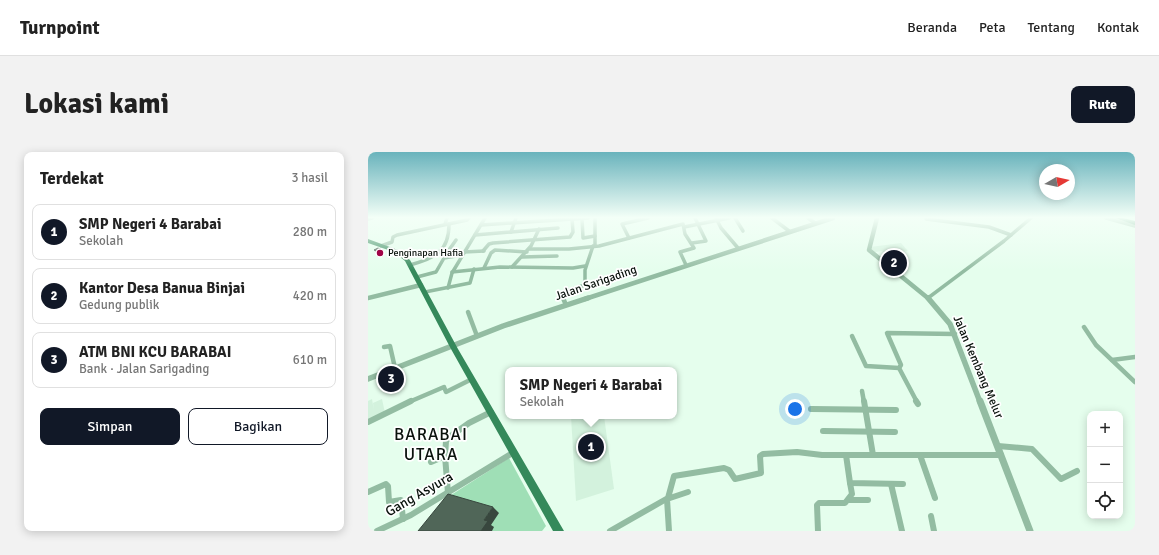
<!DOCTYPE html>
<html lang="id">
<head>
<meta charset="utf-8">
<style>
  :root { --surface:#fff; --page:#f2f2f2; --text:#222; --muted:#767676; --line:#e0e0e0; --accent:#111827 }
  body { margin:0; font-family:Signika,sans-serif; background:var(--page); color:var(--text) }
  .controls { position:absolute; right:12px; bottom:12px; display:grid; overflow:hidden; border-radius:8px; box-shadow:0 2px 10px #0003 }
  .controls button { width:36px; height:36px; display:grid; place-items:center; padding:0; border:0; border-bottom:1px solid var(--line); background:var(--surface); color:var(--text); font:20px sans-serif }
  .compass { position:absolute; left:671px; top:12px; width:36px; height:36px; border-radius:50%; background:var(--surface); box-shadow:0 2px 10px #0003; rotate:81deg }
  .you { position:absolute; left:427px; top:257px; width:14px; height:14px; margin:-10px; border:3px solid #fff; border-radius:50%; background:#1a73e8; box-shadow:0 0 0 6px #1a73e833 }
  .badge { display:grid; place-items:center; width:26px; height:26px; border-radius:50%; background:var(--accent); color:#fff; font-size:13px; font-weight:700 }
  .pin { position:absolute; translate:-50% -50%; border:2px solid #fff; box-shadow:0 1px 4px #0006 }
  .popup { position:absolute; left:137px; top:215px; width:172px; height:52px; box-sizing:border-box; display:grid; place-content:center; border-radius:8px; background:var(--surface); filter:drop-shadow(0 1px 3px #0005); font-size:13px; white-space:nowrap; color:var(--muted) }
  .popup b { font-size:15px; color:var(--text) }
  .popup::after { content:''; position:absolute; left:50%; top:100%; margin-left:-8px; border:8px solid transparent; border-top-color:var(--surface) }
  .list { margin:0; padding:0; list-style:none }
  h2 { display:flex; justify-content:space-between; align-items:center; height:52px; margin:0; padding:0 16px; font-size:17px }
  h2 small { font-size:13px; font-weight:400; color:var(--muted) }
  .list li { display:grid; grid-template-columns:26px 1fr auto; gap:12px; align-items:center; box-sizing:border-box; height:56px; margin:0 8px 8px; padding:0 8px; border:1px solid var(--line); border-radius:8px }
  .list b { display:block; font-size:15px; white-space:nowrap }
  .list p { margin:0; font-size:13px; white-space:nowrap; color:var(--muted) }
  .list em { font-size:13px; font-style:normal; color:var(--muted) }
  .actions { display:flex; gap:8px; padding:12px 16px }
  .actions a { flex:1; padding:9px 0; border:1px solid var(--accent); border-radius:8px; text-align:center; font-size:14px; color:var(--accent) }
  .actions .main { background:var(--accent); color:#fff }
  .icon { flex:none; width:22px; height:22px; fill:none; stroke:currentColor; stroke-width:2; stroke-linecap:round; stroke-linejoin:round }
  .map { position:relative; flex:none; width:767px; height:379px; overflow:hidden; border-radius:8px }
  header { display:flex; align-items:center; gap:24px; box-sizing:border-box; height:56px; padding:0 20px; background:var(--surface); border-bottom:1px solid var(--line) }
  header strong { font-size:19px }
  nav { display:flex; gap:22px; margin-inline-start:auto; font-size:14px }
  .intro { display:flex; align-items:center; justify-content:space-between; box-sizing:border-box; height:96px; padding:0 24px }
  h1 { margin:0; font-size:28px }
  .button { padding:10px 18px; border-radius:8px; background:var(--accent); color:#fff; font-size:14px; font-weight:700 }
  main { display:flex; gap:24px; padding:0 24px }
  aside { flex:1; background:var(--surface); border-radius:8px; box-shadow:0 2px 10px #0003 }
  .map>svg:first-child { display:block }
  .built { fill:#d3f2dd }
  .green { fill:#9fdfb6 }
  .lines { fill:none; stroke-linecap:round; stroke-linejoin:round }
  .minor-far2 { stroke:#93bca2; stroke-width:3.5 }
  .minor-far1 { stroke:#93bca2; stroke-width:4.5 }
  .minor { stroke:#93bca2; stroke-width:6 }
  .tertiary-far2 { stroke:#93bca2; stroke-width:4.5 }
  .tertiary-far1 { stroke:#93bca2; stroke-width:5.5 }
  .tertiary { stroke:#93bca2; stroke-width:7 }
  .primary { fill:#35895b; fill-rule:evenodd }
  .trunk { fill:#2c7e52; fill-rule:evenodd }
  .wall { fill:#45584c }
  .shaded-wall { fill:#38473e }
  .building { fill:#506658; stroke:#38473e }
  .poi-dot { fill:#a00446; stroke:#fff; stroke-width:1.5 }
  .labels { text-anchor:middle; dominant-baseline:central; stroke-width:3.5; stroke-linejoin:round; paint-order:stroke }
  .far-poi-label { font-size:10px; fill:#09120c; stroke:#fff; text-anchor:start }
  .street-label { font-size:12px; fill:#09120c; stroke:#fff }
  .near-street-label { font-size:14px; fill:#09120c; stroke:#fff }
  .near-quarter-label { font-size:17px; letter-spacing:1px; fill:#09120c; stroke:#fff }
</style>
</head>
<body>
<header>
<strong>Turnpoint</strong>
<nav><a>Beranda</a><a>Peta</a><a>Tentang</a><a>Kontak</a></nav>
</header>
<div class="intro"><h1>Lokasi kami</h1><a class="button">Rute</a></div>
<main>
<aside>
<h2>Terdekat<small>3 hasil</small></h2>
<ul class="list">
<li><span class="badge">1</span><div><b>SMP Negeri 4 Barabai</b><p>Sekolah</p></div><em>280 m</em></li>
<li><span class="badge">2</span><div><b>Kantor Desa Banua Binjai</b><p>Gedung publik</p></div><em>420 m</em></li>
<li><span class="badge">3</span><div><b>ATM BNI KCU BARABAI</b><p>Bank · Jalan Sarigading</p></div><em>610 m</em></li>
</ul>
<div class="actions"><a class="main">Simpan</a><a>Bagikan</a></div>
</aside>
<div class="map">
<svg width="767" height="379" viewBox="0 0 767 379">
  <rect width="100%" height="100%" fill="#e5feed"/>
  <g class="built">
    <path d="M 533,91 L 540,99 L 518,102 L 514,99 L 507,100 L 504,99 L 502,95 Z"/>
    <path d="M 4,247 L 6,259 L 5,251 L 14,247 L 17,261 L 0,267 L 0,249 Z"/>
    <path d="M 203,264 L 236,264 L 246,337 L 208,349 Z"/>
  </g>
  <path class="green" d="M 141,306 L 178,374 L 174,379 L 52,379 L 80,345 Z"/>
  <g class="lines">
    <g class="minor-far2">
      <path d="M 214,66 L 215,86 L 227,84"/>
      <path d="M 227,66 L 227,94"/>
      <path d="M 348,66 L 353,76 L 370,96"/>
      <path d="M 367,66 L 375,79"/>
      <path d="M 404,66 L 421,79"/>
      <path d="M 440,66 L 447,71"/>
      <path d="M 738,66 L 767,74"/>
      <path d="M 0,67 L 4,66"/>
      <path d="M 558,67 L 621,75 L 643,83"/>
      <path d="M 77,72 L 79,66"/>
      <path d="M 113,73 L 220,66"/>
      <path d="M 316,75 L 361,66"/>
      <path d="M 143,80 L 148,66"/>
      <path d="M 107,83 L 190,76"/>
      <path d="M 261,86 L 254,72 L 280,66"/>
      <path d="M 324,91 L 338,89 L 327,66"/>
      <path d="M 13,94 L 24,90 L 25,85 L 29,83 L 99,68 L 101,66"/>
      <path d="M 161,97 L 201,97 L 231,94 L 315,72 L 317,82 L 326,96 L 312,100 L 318,113"/>
      <path d="M 115,99 L 121,92 L 125,91 L 202,85 L 205,80 L 204,66"/>
      <path d="M 96,100 L 116,99"/>
      <path d="M 76,105 L 88,88"/>
      <path d="M 154,105 L 189,104"/>
      <path d="M 42,113 C 67,106 81,100 81,72"/>
      <path d="M 144,115 L 163,94 L 171,77"/>
      <path d="M 116,116 L 123,101 L 127,98 L 159,100"/>
      <path d="M 84,120 L 132,115 L 205,116 L 217,114"/>
      <path d="M 49,125 L 68,120 L 76,106 L 94,103"/>
      <path d="M 80,136 L 84,121 L 117,66"/>
      <path d="M 57,140 L 102,131 L 106,117"/>
      <path d="M 560,146 L 636,89 L 663,66"/>
      <path d="M 196,147 L 193,141 L 217,133 L 217,118 L 225,94"/>
    </g>
    <g class="minor-far1">
      <path d="M 195,146 L 198,153"/>
      <path d="M 100,160 L 109,184"/>
      <path d="M 716,175 L 728,193 L 767,230"/>
      <path d="M 484,184 L 498,214 L 531,216 L 533,213 L 519,181 L 587,182"/>
      <path d="M 16,195 L 22,194 L 27,216"/>
      <path d="M 744,208 L 767,205"/>
      <path d="M 531,216 L 549,250"/>
      <path d="M 494,239 L 496,250"/>
      <path d="M 41,250 L 76,235 L 78,240 L 104,227"/>
    </g>
    <g class="minor">
      <path d="M 496,249 L 505,303"/>
      <path d="M 548,249 L 550,252"/>
      <path d="M 443,257 L 528,258"/>
      <path d="M 0,270 L 43,249"/>
      <path d="M 455,279 L 527,280"/>
      <path d="M 630,294 L 664,297 L 693,327 L 709,319"/>
      <path d="M 478,303 L 482,331 L 535,332"/>
      <path d="M 552,303 L 567,346"/>
      <path d="M 77,304 L 78,289 L 80,286 L 101,271 L 123,260"/>
      <path d="M 63,310 L 77,304 L 80,341"/>
      <path d="M 523,332 L 534,379"/>
      <path d="M 0,340 L 18,332 L 20,334 L 21,350 L 33,348 L 35,367"/>
      <path d="M 481,348 L 500,348"/>
      <path d="M 563,364 L 566,379"/>
      <path d="M 9,379 L 43,363 L 146,300"/>
      <path d="M 242,379 L 300,346 L 306,324 L 356,316 L 361,318 L 367,327 L 393,321 L 392,304 L 395,302 L 429,300 L 454,303 L 633,303"/>
      <path d="M 301,379 L 299,347 L 320,340"/>
      <path d="M 450,379 L 449,353 L 451,351 L 477,351 L 484,342 L 482,331"/>
    </g>
    <g class="tertiary-far2">
      <path d="M 509,66 L 501,98 L 561,147"/>
      <path d="M 0,146 L 53,133"/>
      <path d="M 217,147 L 465,66"/>
    </g>
    <g class="tertiary-far1">
      <path d="M 560,146 L 582,172 L 612,250"/>
      <path d="M 0,227 L 135,174 L 220,146"/>
    </g>
    <path class="tertiary" d="M 612,249 L 662,379"/>
    <path class="primary" d="M 0,87 L 30,98 L 42,108 L 90,197 L 196,379 L 185,379 L 83,197 L 37,109 L 26,100 L 0,91 Z"/>
    <path class="trunk" d="M 747,66 L 755,66 L 767,69 L 767,73 Z"/>
  </g>
  <path class="wall" d="M 6,98 L 14,98 L 16,101 L 12,103 L 9,101 Z"/>
  <g class="shaded-wall">
    <path d="M 14,98 L 16,101 L 12,103 L 10,99 Z"/>
    <path d="M 125,355 L 131,361 L 123,373 L 126,375 L 124,379 L 113,379 L 116,368 Z"/>
  </g>
  <g class="building">
    <path d="M 10,96 L 14,98 L 10,99 L 6,98 Z"/>
    <path d="M 80,342 L 125,355 L 116,368 L 120,369 L 113,379 L 50,379 Z"/>
  </g>
  <linearGradient id="sky" x2="0" y2="1"><stop stop-color="#69b3bc"/><stop offset="0.55" stop-color="#f3fff7"/><stop offset="1" stop-color="#f3fff7" stop-opacity="0"/></linearGradient>
  <rect width="767" height="119" fill="url(#sky)"/>
  <circle class="poi-dot" cx="12" cy="101" r="4"/>
  <g class="labels">
    <g class="far-poi-label">
      <text x="20" y="101">Penginapan Hafia</text>
    </g>
    <g class="street-label">
      <text transform="translate(228 131) rotate(-19)">Jalan Sarigading</text>
      <text transform="translate(610 215) rotate(67)">Jalan Kembang Melur</text>
    </g>
    <g class="near-street-label">
      <text transform="translate(51 342) rotate(-30)">Gang Asyura</text>
    </g>
    <g class="near-quarter-label">
      <text x="63" y="282">BARABAI<tspan x="63" dy="20">UTARA</tspan></text>
    </g>
  </g>
</svg>
<div class="controls">
<button>+</button>
<button>−</button>
<button><svg class="icon" aria-label="locate" viewBox="0 0 24 24"><circle cx="12" cy="12" r="6"/><path d="M12 2v4M12 18v4M2 12h4M18 12h4"/></svg></button>
</div>
<svg class="compass" viewBox="-18 -18 36 36"><path d="M0-13l5 13h-10z" fill="#e53935"/><path d="M0 13l5-13h-10z" fill="#767676"/></svg>
<div class="you"></div>
<div class="pin badge" style="left:223px;top:295px">1</div>
<div class="popup"><b>SMP Negeri 4 Barabai</b>Sekolah</div>
<div class="pin badge" style="left:526px;top:111px">2</div>
<div class="pin badge" style="left:23px;top:227px">3</div>
</div>
</main>
</body>
</html>
